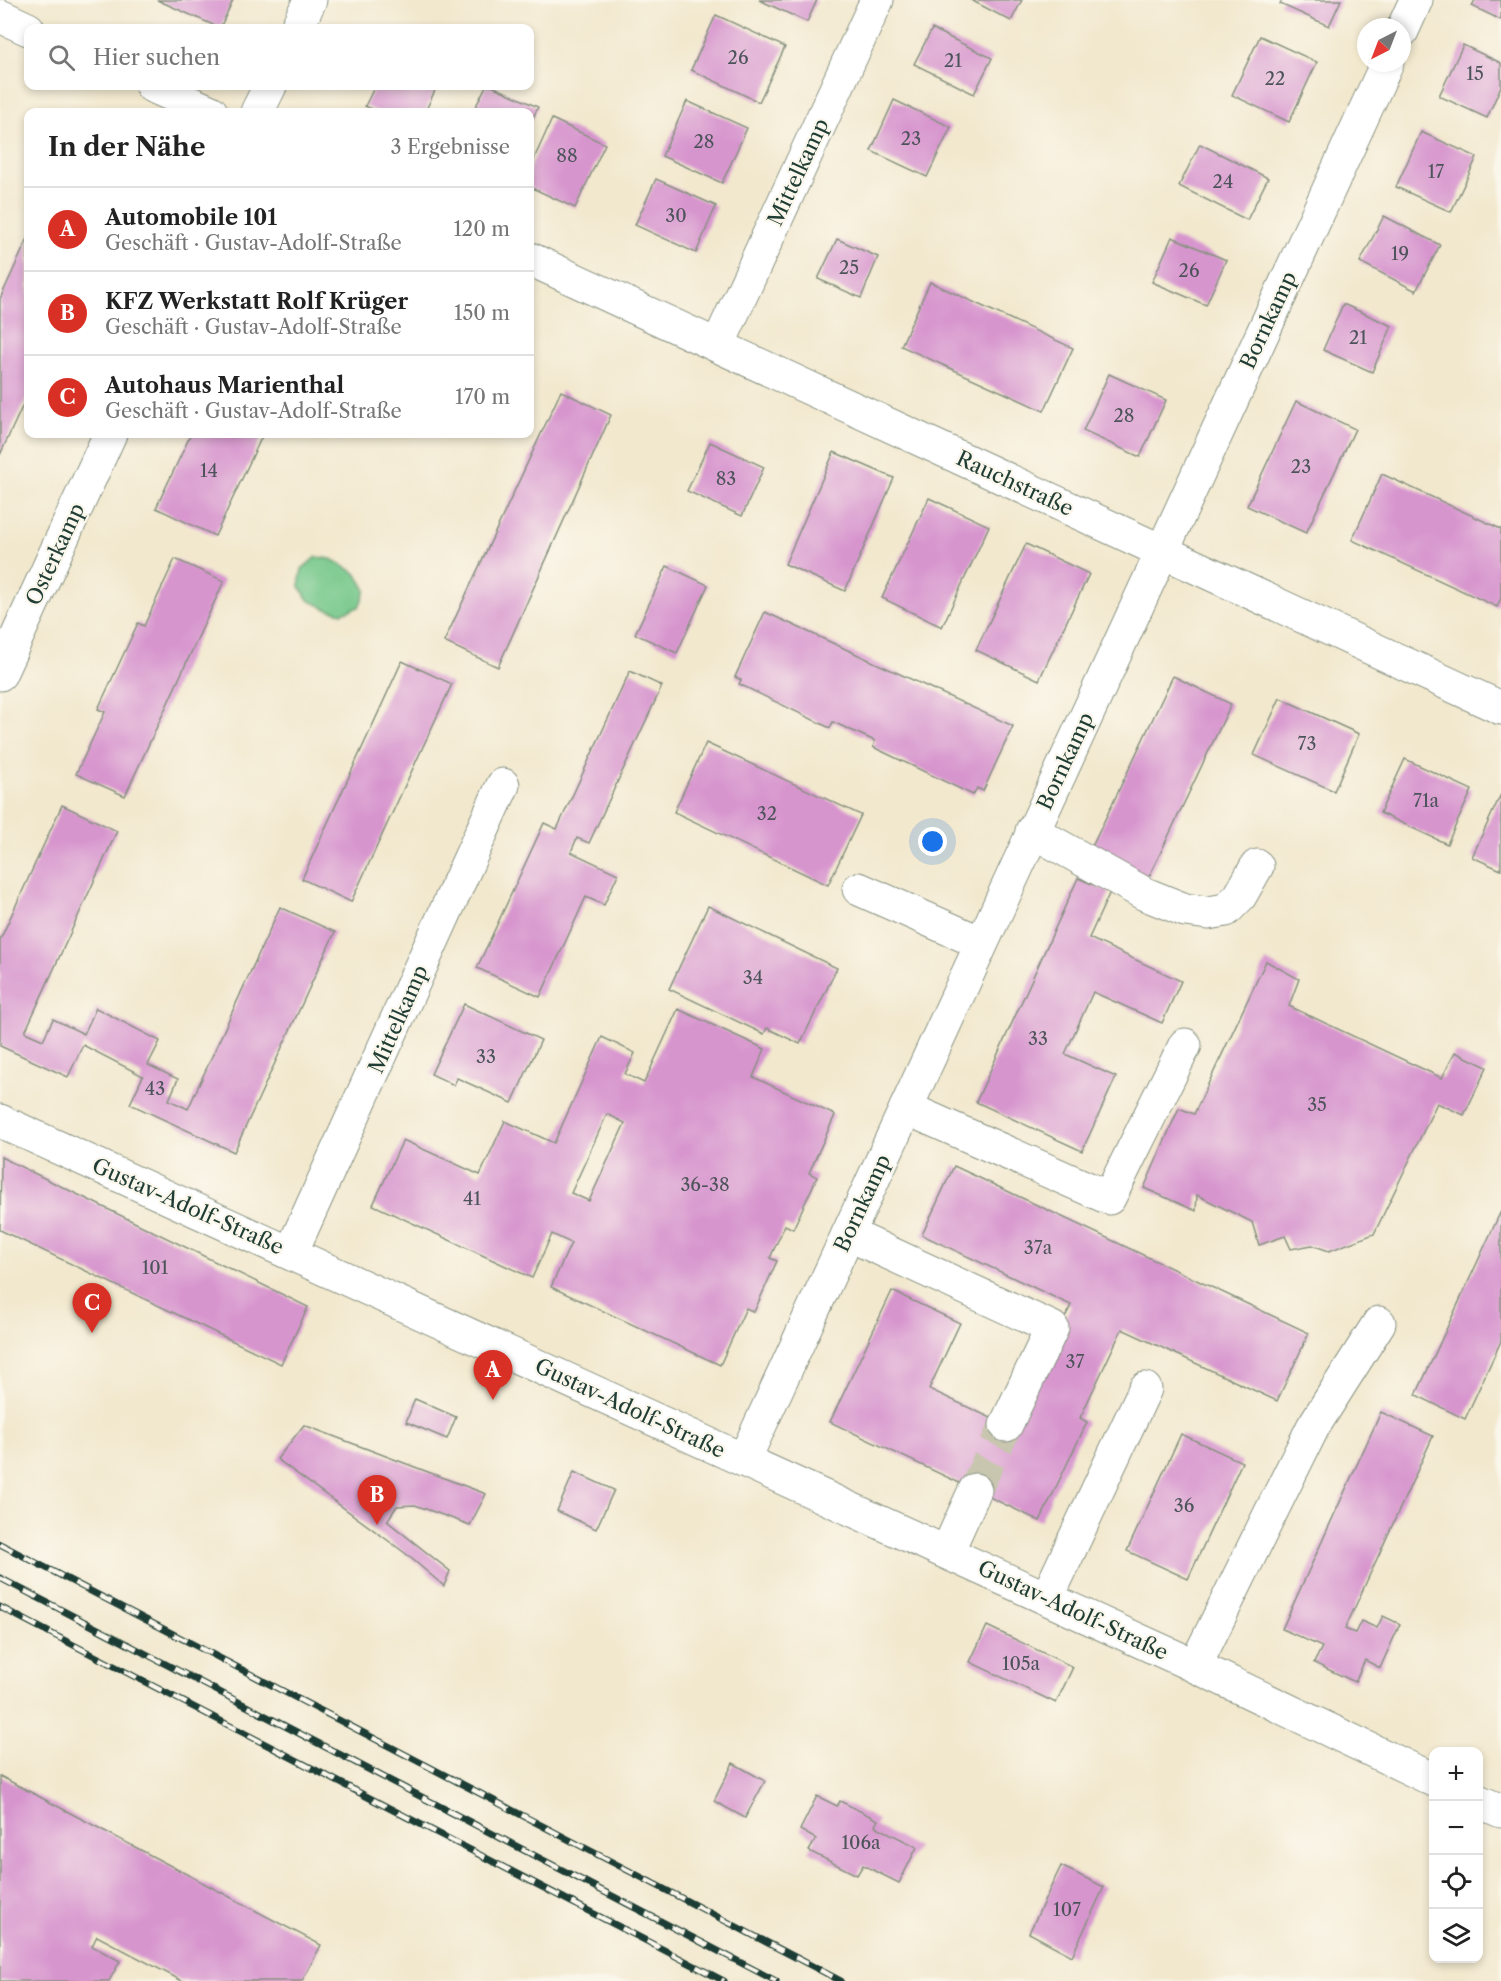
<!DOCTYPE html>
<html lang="de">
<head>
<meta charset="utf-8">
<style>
  :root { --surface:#fff; --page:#f2f2f2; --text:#222; --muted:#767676; --line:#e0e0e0; --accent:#d93025 }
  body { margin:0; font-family:"Libre Caslon Text",serif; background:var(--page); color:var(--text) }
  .controls { position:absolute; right:18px; bottom:18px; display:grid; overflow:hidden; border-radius:12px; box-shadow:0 3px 9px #0003 }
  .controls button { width:54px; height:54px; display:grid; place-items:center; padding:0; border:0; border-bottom:2px solid var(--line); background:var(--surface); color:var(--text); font:30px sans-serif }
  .compass { position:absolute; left:1357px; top:18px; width:54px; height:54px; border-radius:50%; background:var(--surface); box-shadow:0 3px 9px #0003; rotate:222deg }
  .you { position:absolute; left:933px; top:842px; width:21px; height:21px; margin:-15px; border:4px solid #fff; border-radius:50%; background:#1a73e8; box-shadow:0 0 0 9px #1a73e833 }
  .badge { display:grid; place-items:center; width:39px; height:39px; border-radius:50%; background:var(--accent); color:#fff; font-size:20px; font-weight:700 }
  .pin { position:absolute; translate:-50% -50px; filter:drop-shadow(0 2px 3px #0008) }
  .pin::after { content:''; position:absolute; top:32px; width:21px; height:18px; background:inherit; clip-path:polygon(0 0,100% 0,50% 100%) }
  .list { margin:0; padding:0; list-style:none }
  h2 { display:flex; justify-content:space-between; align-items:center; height:78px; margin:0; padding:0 24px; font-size:26px }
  h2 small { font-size:20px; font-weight:400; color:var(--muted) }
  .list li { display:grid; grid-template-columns:39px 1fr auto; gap:18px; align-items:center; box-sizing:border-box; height:84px; padding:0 24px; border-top:2px solid var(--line) }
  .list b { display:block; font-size:22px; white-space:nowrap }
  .list p { margin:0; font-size:20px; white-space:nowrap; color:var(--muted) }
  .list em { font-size:20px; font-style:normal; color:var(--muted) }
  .icon { flex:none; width:33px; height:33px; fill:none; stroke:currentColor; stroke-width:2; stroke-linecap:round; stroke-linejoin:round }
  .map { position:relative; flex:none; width:1501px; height:1981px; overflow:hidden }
  .search { position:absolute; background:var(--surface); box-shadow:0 3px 9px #0003; left:24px; top:24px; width:510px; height:66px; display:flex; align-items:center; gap:15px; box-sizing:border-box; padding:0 21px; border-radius:12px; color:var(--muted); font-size:22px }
  .panel { position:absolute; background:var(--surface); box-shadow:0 3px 9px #0003; left:24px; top:108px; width:510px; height:330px; border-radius:12px }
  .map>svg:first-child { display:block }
  .green { fill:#74c78a; stroke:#4a825f; stroke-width:1.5 }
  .building { fill:#d795ce; fill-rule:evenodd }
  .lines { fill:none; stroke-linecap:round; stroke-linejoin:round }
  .minor-tunnel { stroke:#c8c6af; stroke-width:33; stroke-dasharray:33 16; stroke-linecap:butt }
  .minor-casing { stroke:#889281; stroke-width:35 }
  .minor { stroke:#fff; stroke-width:33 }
  .rail-casing { stroke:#1f3d34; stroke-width:7 }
  .rail { stroke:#fbf7ec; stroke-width:4.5; stroke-dasharray:14; stroke-linecap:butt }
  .labels { text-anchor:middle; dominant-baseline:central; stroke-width:4.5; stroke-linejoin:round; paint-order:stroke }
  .number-label { font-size:18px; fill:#4d535a }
  .street-label { font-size:21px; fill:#1f3d34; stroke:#fbf7ec }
</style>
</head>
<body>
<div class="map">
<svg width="1501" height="1981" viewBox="0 0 1501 1981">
  <rect width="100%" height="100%" fill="#fbf7ec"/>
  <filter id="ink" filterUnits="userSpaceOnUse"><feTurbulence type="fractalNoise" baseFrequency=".0167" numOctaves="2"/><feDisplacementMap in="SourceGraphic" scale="12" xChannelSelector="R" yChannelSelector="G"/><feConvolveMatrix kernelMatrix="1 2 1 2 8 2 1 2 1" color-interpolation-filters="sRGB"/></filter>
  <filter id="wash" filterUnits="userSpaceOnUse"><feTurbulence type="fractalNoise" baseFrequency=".008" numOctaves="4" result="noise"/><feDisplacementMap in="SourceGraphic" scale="24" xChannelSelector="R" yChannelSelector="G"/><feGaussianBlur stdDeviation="1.35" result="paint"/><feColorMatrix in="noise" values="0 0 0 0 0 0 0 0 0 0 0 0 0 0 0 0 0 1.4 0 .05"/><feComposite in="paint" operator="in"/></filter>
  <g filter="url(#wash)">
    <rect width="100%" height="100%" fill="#f2e8ce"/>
    <path class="green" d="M 316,557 L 331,559 L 356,573 L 366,590 L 359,607 L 342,613 L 327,609 L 308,600 L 299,585 L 302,569 Z"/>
    <g id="blocks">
      <g class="building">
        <path d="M 157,0 L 233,0 L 220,28 Z"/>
        <path d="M 759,0 L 817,0 L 807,22 Z"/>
        <path d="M 971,0 L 1022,0 L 1011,21 Z"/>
        <path d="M 1282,0 L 1341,0 L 1329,26 L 1280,4 Z"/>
        <path d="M 1475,0 L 1501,0 L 1501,20 L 1472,6 Z"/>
        <path d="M 716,15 L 785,47 L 759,102 L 691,70 Z"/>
        <path d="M 932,29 L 992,58 L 974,94 L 914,64 Z"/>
        <path d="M 1260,36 L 1317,62 L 1289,122 L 1232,95 Z"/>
        <path d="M 1463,45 L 1501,63 L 1501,86 L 1487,118 L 1439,96 Z"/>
        <path d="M 375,86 L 437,86 L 425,112 L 379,112 L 365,106 Z"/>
        <path d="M 486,86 L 492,86 L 538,107 L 530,125 L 530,112 L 473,112 Z"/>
        <path d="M 894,100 L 951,127 L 927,177 L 871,151 Z"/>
        <path d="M 687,101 L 747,128 L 722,183 L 662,156 Z"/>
        <path d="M 552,119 L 605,144 L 575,208 L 530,187 L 530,168 Z"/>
        <path d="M 1421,132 L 1477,157 L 1451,212 L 1396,187 Z"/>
        <path d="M 1200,144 L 1268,178 L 1247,220 L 1179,186 Z"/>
        <path d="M 656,179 L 716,206 L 696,253 L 635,225 Z"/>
        <path d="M 1384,216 L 1440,245 L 1416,291 L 1360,262 Z"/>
        <path d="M 1172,237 L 1226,260 L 1206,305 L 1152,282 Z"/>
        <path d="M 28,238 L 28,394 L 0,455 L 0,299 Z"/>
        <path d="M 837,239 L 878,257 L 861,298 L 818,279 Z"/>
        <path d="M 930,282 L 1073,348 L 1044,411 L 901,346 Z"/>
        <path d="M 1343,304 L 1392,326 L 1372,372 L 1323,350 Z"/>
        <path d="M 1109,374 L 1166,400 L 1140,457 L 1083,431 Z"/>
        <path d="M 561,391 L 611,415 L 498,667 L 444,642 Z"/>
        <path d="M 1296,401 L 1355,429 L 1306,533 L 1247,506 Z"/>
        <path d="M 191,434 L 263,434 L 215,536 L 156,508 Z"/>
        <path d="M 710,442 L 764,467 L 742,516 L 687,491 Z"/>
        <path d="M 834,452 L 894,478 L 845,591 L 785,564 Z"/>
        <path d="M 1382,474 L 1501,529 L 1501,598 L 1497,607 L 1352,540 Z"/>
        <path d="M 929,498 L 989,526 L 942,627 L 882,598 Z"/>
        <path d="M 1026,544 L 1089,574 L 1039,680 L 976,650 Z"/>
        <path d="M 175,559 L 224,581 L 125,796 L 76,774 L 105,712 L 98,709 L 138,623 L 144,626 Z"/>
        <path d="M 667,566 L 708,585 L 677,653 L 635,634 Z"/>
        <path d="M 765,612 L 1013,726 L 983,791 L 977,788 L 973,795 L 873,747 L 875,741 L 833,722 L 830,728 L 739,684 L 741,680 L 735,677 Z"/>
        <path d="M 402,661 L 452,684 L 351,902 L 302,879 Z"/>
        <path d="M 630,671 L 662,686 L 589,843 L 577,838 L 571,852 L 618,874 L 604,905 L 586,897 L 540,997 L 477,968 L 544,823 L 557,829 Z"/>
        <path d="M 1173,676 L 1231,704 L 1149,877 L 1091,849 Z"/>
        <path d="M 1280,698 L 1359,734 L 1334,791 L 1254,755 Z"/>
        <path d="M 706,743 L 861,815 L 828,885 L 674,812 Z"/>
        <path d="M 1405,759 L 1472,790 L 1447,844 L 1380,813 Z"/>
        <path d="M 1501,794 L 1501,870 L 1472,857 Z"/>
        <path d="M 62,805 L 117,831 L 25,1032 L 43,1040 L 53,1019 L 84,1034 L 96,1008 L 160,1041 L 148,1065 L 178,1079 L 169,1100 L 188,1109 L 280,907 L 335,932 L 234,1152 L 130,1104 L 143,1076 L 83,1045 L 68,1077 L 0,1046 L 0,940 Z"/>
        <path d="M 1078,878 L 1110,892 L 1089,938 L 1181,981 L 1162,1023 L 1093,992 L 1065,1054 L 1116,1077 L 1082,1151 L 976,1102 Z"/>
        <path d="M 708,906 L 837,968 L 800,1044 L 767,1028 L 764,1034 L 669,989 Z"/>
        <path d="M 1266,961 L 1299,979 L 1289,1006 L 1442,1078 L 1455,1052 L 1487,1067 L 1464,1115 L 1437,1103 L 1374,1234 L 1329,1251 L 1312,1245 L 1291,1249 L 1285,1236 L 1259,1245 L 1252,1222 L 1197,1195 L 1196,1211 L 1144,1188 L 1179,1108 L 1194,1114 Z"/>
        <path d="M 464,1004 L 541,1040 L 512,1103 L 457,1078 L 454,1085 L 431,1074 Z"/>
        <path d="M 678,1009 L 765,1049 L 753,1077 L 835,1115 L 809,1173 L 817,1177 L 793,1229 L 785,1225 L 770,1258 L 777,1261 L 754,1312 L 746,1308 L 720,1365 L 551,1287 L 571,1243 L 552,1234 L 532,1278 L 373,1205 L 403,1140 L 480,1175 L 505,1121 L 554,1143 L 602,1037 L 635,1053 L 625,1074 L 644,1083 ZM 607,1114 L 625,1123 L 589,1201 L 571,1193 Z"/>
        <path d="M 1,1157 L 308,1307 L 281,1364 L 0,1230 Z"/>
        <path d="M 954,1166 L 1309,1333 L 1277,1401 L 1122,1329 L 1080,1418 L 1087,1422 L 1040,1521 L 830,1422 L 892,1291 L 960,1323 L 929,1389 L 1006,1425 L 1029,1395 L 1071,1305 L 922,1235 Z"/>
        <path d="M 1501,1211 L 1501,1341 L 1465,1419 L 1416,1395 Z"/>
        <path d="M 415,1399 L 456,1417 L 447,1439 L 406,1422 Z"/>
        <path d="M 1381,1412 L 1433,1436 L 1345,1629 L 1355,1633 L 1361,1621 L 1377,1628 L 1383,1616 L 1400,1624 L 1380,1668 L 1365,1660 L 1355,1682 L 1314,1663 L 1322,1647 L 1282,1629 Z"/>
        <path d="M 304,1425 L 486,1494 L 470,1525 L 415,1505 L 397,1506 L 387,1521 L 450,1571 L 444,1586 L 405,1553 L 277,1459 Z"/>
        <path d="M 1181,1434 L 1242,1462 L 1188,1579 L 1127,1551 Z"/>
        <path d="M 574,1472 L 614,1490 L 596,1529 L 557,1511 Z"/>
        <path d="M 987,1626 L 1073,1667 L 1056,1703 L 970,1662 Z"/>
        <path d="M 733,1763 L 765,1781 L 745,1818 L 714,1801 Z"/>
        <path d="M 0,1776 L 321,1945 L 302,1981 L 182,1981 L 97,1936 L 92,1946 L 120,1961 L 109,1981 L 0,1981 Z"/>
        <path d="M 817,1796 L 837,1806 L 840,1801 L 878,1820 L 875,1826 L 917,1847 L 899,1883 L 863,1865 L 857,1875 L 809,1851 L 816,1839 L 800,1830 Z"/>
        <path d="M 1061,1866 L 1104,1887 L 1072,1956 L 1029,1933 Z"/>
      </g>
    </g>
  </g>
  <g filter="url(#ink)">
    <use href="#blocks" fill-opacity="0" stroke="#889281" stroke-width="1.5"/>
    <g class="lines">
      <path class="minor-tunnel" d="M 975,1490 L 1006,1425"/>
      <defs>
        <g id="minor">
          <path d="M 0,16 L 28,29"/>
          <path d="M 297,28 L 310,0"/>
          <path d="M 1402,31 L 1416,0"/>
          <path d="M 152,86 L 211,112"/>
          <path d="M 257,112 L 270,86"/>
          <path d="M 530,259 L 1501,708"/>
          <path d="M 718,345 L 877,0"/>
          <path d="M 0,674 L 110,434"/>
          <path d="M 1032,831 L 1145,894 L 1185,910 L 1208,913 L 1226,910 L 1240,896 L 1257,866"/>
          <path d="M 859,889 L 981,943"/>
          <path d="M 906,1108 L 1109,1198 L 1185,1045"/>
          <path d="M 0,1121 L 1195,1666 L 1434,1780"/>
          <path d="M 848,1234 L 1052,1328 L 1006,1425"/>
          <path d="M 291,1253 L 503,785"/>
          <path d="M 744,1460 L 1387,63"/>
          <path d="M 947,1552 L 975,1490"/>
          <path d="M 1047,1598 L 1145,1389"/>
          <path d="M 1195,1666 L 1313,1427 L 1379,1323"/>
          <path d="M 1478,1801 L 1501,1811"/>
        </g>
      </defs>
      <use href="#minor" class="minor-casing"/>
      <use href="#minor" class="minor"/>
      <defs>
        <g id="rail">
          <path d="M 0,1544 L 841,1981"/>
          <path d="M 0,1578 L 776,1981"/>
          <path d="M 0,1607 L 724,1981"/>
        </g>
      </defs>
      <use href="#rail" class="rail-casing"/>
      <use href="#rail" class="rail"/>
    </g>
  </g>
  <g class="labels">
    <g class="number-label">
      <text x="738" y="58">26</text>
      <text x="953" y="61">21</text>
      <text x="1475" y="74">15</text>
      <text x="1275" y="79">22</text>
      <text x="911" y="139">23</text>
      <text x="704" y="142">28</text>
      <text x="567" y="156">88</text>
      <text x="1436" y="172">17</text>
      <text x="1223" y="182">24</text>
      <text x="676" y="216">30</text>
      <text x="1400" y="254">19</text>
      <text x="849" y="268">25</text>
      <text x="1189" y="271">26</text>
      <text x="1358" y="338">21</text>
      <text x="1124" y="416">28</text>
      <text x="1301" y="467">23</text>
      <text x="209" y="471">14</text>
      <text x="726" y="479">83</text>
      <text x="1307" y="744">73</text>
      <text x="1426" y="801">71a</text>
      <text x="767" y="814">32</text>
      <text x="753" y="978">34</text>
      <text x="1038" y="1039">33</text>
      <text x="486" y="1057">33</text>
      <text x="155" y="1089">43</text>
      <text x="1317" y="1105">35</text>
      <text x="705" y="1185">36-38</text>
      <text x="472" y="1199">41</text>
      <text x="1038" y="1248">37a</text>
      <text x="155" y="1268">101</text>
      <text x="1075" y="1362">37</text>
      <text x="1184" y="1506">36</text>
      <text x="1021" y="1664">105a</text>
      <text x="861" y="1843">106a</text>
      <text x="1067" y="1910">107</text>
    </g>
    <g class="street-label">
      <text transform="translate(798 172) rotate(-65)">Mittelkamp</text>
      <text transform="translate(1268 320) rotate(-65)">Bornkamp</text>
      <text transform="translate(1015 483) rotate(25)">Rauchstraße</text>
      <text transform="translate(55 554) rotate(-65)">Osterkamp</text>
      <text transform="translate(1065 761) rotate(-65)">Bornkamp</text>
      <text transform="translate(398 1019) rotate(-66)">Mittelkamp</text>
      <text transform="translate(862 1203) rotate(-65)">Bornkamp</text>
      <text transform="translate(188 1206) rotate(24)">Gustav-Adolf-Straße</text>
      <text transform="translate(630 1408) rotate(25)">Gustav-Adolf-Straße</text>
      <text transform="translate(1073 1610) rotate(25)">Gustav-Adolf-Straße</text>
    </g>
  </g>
</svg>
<div class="controls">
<button>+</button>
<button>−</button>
<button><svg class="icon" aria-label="locate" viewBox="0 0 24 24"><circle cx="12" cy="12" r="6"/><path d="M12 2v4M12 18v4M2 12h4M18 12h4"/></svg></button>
<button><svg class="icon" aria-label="layers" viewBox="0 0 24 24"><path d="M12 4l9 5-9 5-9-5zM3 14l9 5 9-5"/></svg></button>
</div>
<svg class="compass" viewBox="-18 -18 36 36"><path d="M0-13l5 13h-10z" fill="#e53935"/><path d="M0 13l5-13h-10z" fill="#767676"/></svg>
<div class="you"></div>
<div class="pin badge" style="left:493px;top:1400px">A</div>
<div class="pin badge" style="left:377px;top:1525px">B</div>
<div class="pin badge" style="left:92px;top:1333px">C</div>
<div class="search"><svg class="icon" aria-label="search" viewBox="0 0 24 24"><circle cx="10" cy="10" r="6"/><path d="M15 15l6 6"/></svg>Hier suchen</div>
<section class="panel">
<h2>In der Nähe<small>3 Ergebnisse</small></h2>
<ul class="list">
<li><span class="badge">A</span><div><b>Automobile 101</b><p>Geschäft · Gustav-Adolf-Straße</p></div><em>120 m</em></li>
<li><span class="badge">B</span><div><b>KFZ Werkstatt Rolf Krüger</b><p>Geschäft · Gustav-Adolf-Straße</p></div><em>150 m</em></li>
<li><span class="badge">C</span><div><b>Autohaus Marienthal</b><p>Geschäft · Gustav-Adolf-Straße</p></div><em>170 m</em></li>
</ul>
</section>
</div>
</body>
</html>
